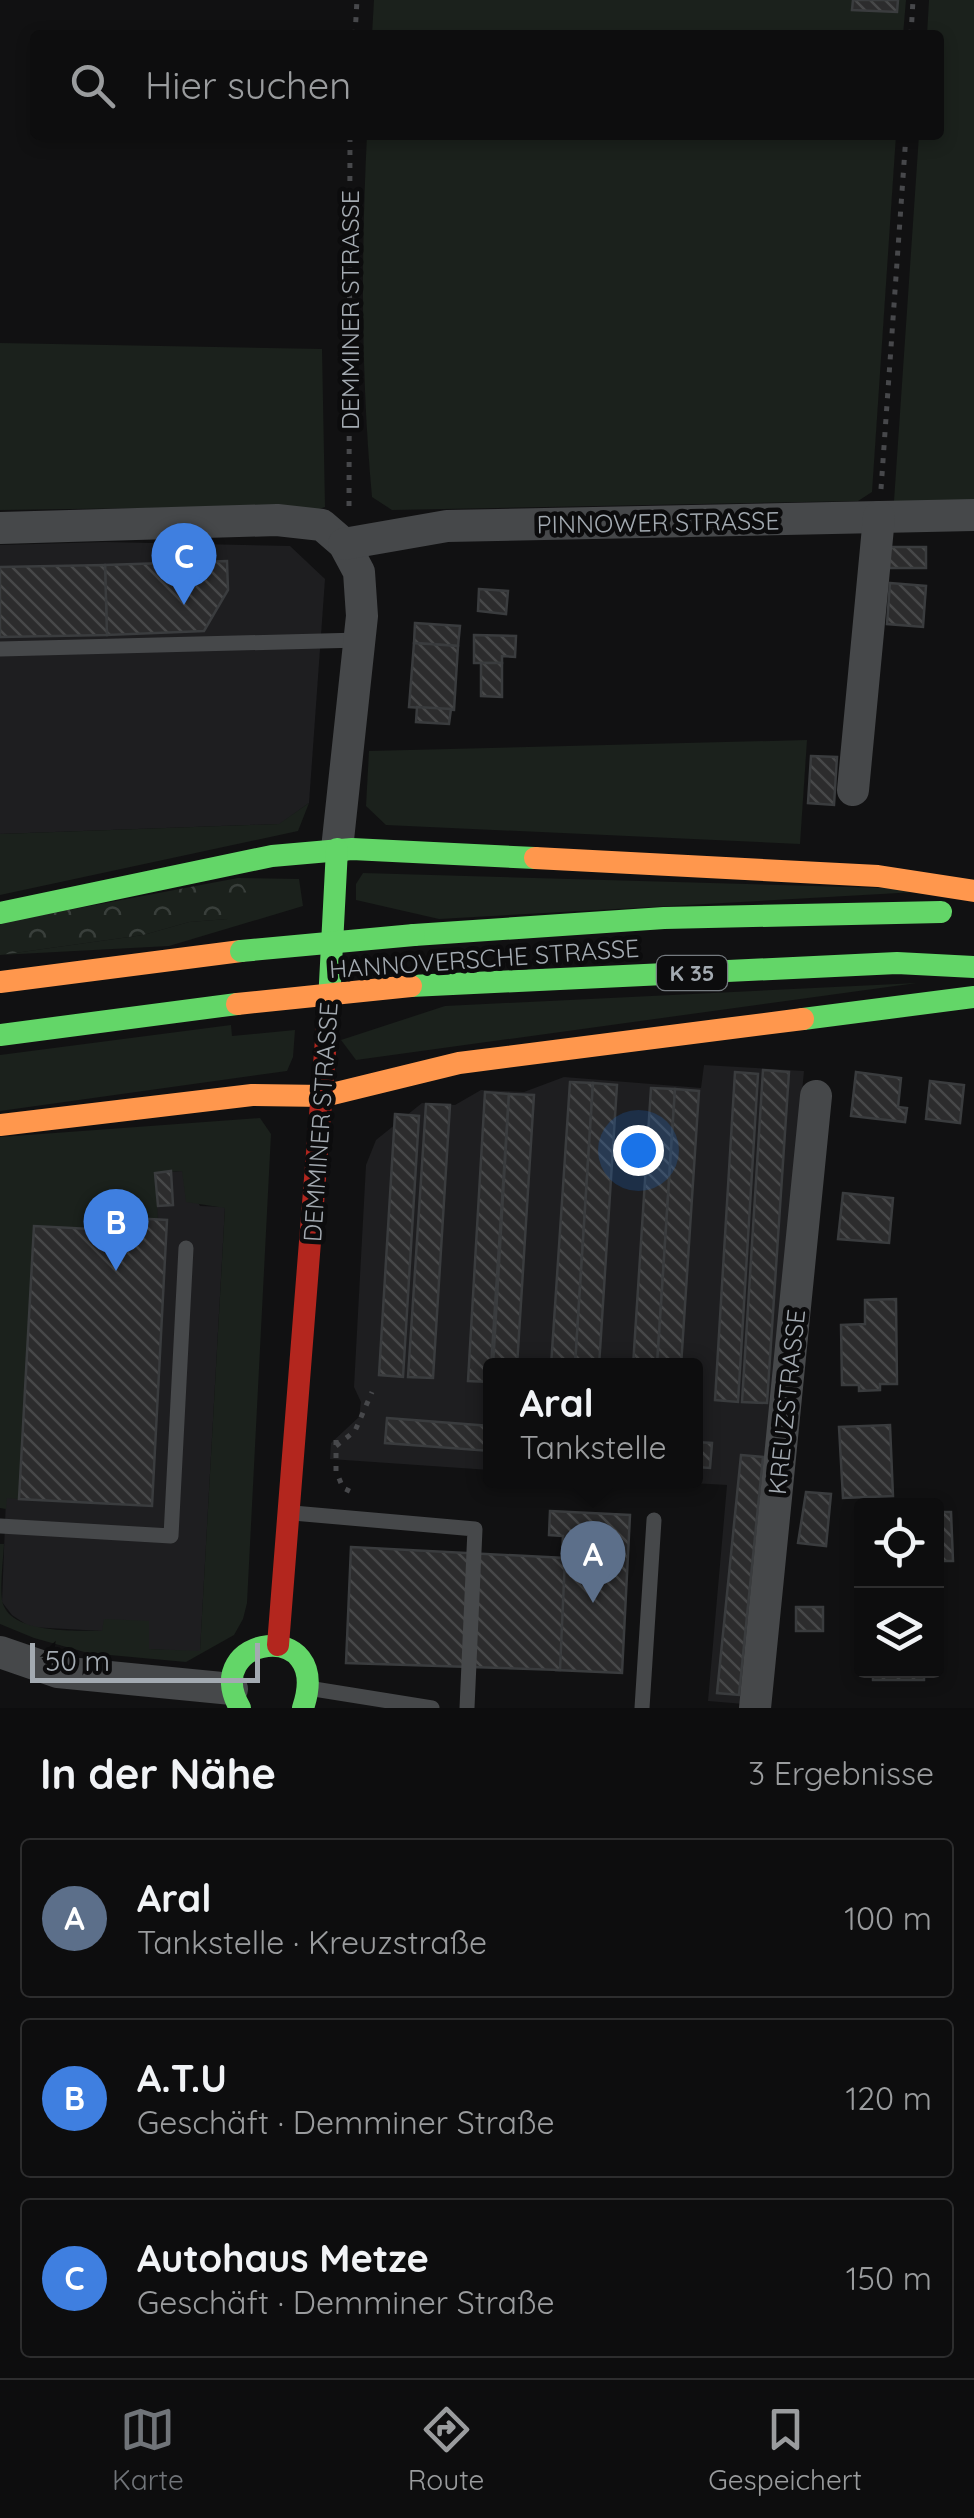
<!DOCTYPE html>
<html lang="de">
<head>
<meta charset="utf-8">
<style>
  :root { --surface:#0d0d0e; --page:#1b1b1c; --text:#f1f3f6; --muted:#9a9c9e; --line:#2d2d2e; --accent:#707479 }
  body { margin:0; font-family:Quicksand,sans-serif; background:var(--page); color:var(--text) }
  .controls { position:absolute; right:30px; bottom:30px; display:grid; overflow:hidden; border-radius:10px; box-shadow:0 5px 15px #0003 }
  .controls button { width:90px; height:90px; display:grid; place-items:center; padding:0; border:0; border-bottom:2px solid var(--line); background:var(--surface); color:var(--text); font:50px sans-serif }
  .scale { position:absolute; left:30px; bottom:25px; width:230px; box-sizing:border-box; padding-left:10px; border:5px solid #a3aab1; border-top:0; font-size:28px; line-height:35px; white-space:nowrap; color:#a3aab1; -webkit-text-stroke:8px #0c0c0d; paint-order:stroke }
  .you { position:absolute; left:638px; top:1150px; width:35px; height:35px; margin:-25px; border:8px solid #fff; border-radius:50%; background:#1a73e8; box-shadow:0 0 0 15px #1a73e833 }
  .badge { display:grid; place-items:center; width:65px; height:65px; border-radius:50%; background:var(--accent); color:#fff; font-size:32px; font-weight:700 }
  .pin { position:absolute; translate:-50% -82px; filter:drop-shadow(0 2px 5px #0008) }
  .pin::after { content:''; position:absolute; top:52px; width:35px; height:30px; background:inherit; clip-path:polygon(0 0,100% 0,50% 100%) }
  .popup { position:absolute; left:483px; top:1358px; width:220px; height:130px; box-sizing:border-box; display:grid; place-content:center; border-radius:10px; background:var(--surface); filter:drop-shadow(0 2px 8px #0005); font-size:32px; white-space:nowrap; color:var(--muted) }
  .popup b { font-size:38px; color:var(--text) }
  .popup::after { content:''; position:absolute; left:50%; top:100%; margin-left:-20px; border:20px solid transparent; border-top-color:var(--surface) }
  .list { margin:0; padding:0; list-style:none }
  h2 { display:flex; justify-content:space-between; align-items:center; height:130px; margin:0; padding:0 40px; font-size:42px }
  h2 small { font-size:32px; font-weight:400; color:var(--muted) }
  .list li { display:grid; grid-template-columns:65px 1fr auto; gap:30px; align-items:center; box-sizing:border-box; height:160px; margin:0 20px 20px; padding:0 20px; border:2px solid var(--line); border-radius:10px }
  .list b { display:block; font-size:38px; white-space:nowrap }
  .list p { margin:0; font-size:32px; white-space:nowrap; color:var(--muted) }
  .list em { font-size:32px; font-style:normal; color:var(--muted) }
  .icon { flex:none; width:55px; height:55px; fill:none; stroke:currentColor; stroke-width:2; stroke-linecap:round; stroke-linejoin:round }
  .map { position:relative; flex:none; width:974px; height:1708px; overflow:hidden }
  .search { position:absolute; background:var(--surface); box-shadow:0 5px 15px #0003; left:30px; right:30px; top:30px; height:110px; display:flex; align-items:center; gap:25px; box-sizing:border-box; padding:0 35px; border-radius:10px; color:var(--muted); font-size:38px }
  .sheet { height:670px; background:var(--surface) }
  nav { display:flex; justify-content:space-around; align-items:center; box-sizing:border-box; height:140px; border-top:2px solid var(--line); background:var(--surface); font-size:28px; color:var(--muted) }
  nav a { display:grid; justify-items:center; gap:5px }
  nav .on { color:var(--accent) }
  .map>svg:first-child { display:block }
  .built { fill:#1e1e20 }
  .green { fill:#1b211c }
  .forest { fill:url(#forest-crowns) }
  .building { fill:url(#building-back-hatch); stroke:#3a3c3e; stroke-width:2.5 }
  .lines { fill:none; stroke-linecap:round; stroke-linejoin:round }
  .path { stroke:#47484b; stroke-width:5; stroke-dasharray:5 8; stroke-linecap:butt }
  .lane { stroke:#46484a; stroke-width:15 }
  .street { stroke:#46484a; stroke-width:32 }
  .fast { stroke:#63d668; stroke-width:22 }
  .slow { stroke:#ff974d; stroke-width:22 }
  .jam { stroke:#b3261e; stroke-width:22 }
  .fast-bridge { stroke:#63d668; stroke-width:22 }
  .slow-bridge { stroke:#ff974d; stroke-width:22 }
  .labels { text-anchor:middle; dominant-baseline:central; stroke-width:9; stroke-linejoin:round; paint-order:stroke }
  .shield { fill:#0c0c0d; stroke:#767b80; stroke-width:2.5 }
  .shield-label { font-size:22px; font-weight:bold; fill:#a3aab1 }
  .street-label { font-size:25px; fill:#a3aab1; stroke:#0c0c0d }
</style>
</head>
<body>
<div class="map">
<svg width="974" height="1708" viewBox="0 0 974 1708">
  <defs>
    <pattern id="forest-crowns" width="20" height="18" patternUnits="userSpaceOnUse" patternTransform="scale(2.5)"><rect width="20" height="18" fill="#1b211c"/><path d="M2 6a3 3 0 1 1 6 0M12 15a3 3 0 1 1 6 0" fill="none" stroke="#393f3b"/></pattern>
    <pattern id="building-back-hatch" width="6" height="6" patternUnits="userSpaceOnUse" patternTransform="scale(2.5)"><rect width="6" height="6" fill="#2c2c2d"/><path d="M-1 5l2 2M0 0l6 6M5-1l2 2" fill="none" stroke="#474849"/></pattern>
  </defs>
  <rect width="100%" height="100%" fill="#111112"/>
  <g class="built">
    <path d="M 105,542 L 290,546 L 325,579 L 309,803 L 280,824 L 0,834 L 0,545 Z"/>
    <path d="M 704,1065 L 804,1071 L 744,1704 L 708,1701 L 727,1485 L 658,1481 L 696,1480 L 696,1366 L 490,1366 L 490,1470 L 330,1459 L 331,1443 L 359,1417 L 361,1402 L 354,1387 L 366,1165 L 376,1140 L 422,1103 L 455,1105 L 481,1090 L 524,1092 L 564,1077 L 701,1088 Z"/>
    <path d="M 182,1171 L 200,1206 L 225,1207 L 200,1652 L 148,1649 L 149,1621 L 103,1631 L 30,1627 L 12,1615 L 2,1602 L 6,1498 L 19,1498 L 34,1226 L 129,1231 L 131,1218 L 158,1206 L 155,1173 Z"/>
  </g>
  <g class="green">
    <path d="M 374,0 L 906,0 L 903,35 L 372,35 Z"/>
    <path d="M 929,0 L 974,0 L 974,501 L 894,501 L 919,135 L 939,135 L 939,35 L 927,35 Z"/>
    <path d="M 367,135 L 896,135 L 872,492 L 858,501 L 392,510 L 372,497 C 361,377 361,255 367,135 Z"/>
    <path d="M 0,343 L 322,349 L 325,507 L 313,511 L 288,506 L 0,510 Z"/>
    <path d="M 807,740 L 800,844 L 386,825 L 366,806 L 369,751 Z"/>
    <path d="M 309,803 L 298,831 L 0,895 L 0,834 L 279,824 Z"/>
    <path d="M 363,873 L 952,890 L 439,919 L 356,900 L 356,884 Z"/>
    <path d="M 238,878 L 299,879 L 303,906 L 169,946 L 0,955 L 143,935 L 189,922 L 227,919 Z"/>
    <path d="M 917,983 L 356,1060 L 341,1040 L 445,1006 Z"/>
    <path d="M 231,1025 L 232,1036 L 295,1030 L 293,1057 L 287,1071 L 0,1111 L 0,1055 Z"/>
    <path d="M 260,1118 L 271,1134 L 247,1603 L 243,1619 L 234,1635 L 186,1662 L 88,1653 L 34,1638 L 0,1624 L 0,1544 L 4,1544 C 3,1562 0,1583 2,1600 C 8,1635 76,1630 102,1631 L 104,1619 L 149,1621 L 149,1649 L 200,1651 L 225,1208 L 186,1202 L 182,1171 L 155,1173 L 158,1220 L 131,1218 L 130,1231 L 34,1226 L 19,1499 L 7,1498 L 6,1509 L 0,1508 L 0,1137 Z"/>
  </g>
  <path class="forest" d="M 238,878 L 247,893 L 239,911 L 227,919 L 189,922 L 143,935 L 0,955 L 0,923 Z"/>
  <g class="building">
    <path d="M 853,0 L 898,0 L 897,12 L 852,10 Z"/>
    <rect x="889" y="547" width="37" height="21"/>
    <path d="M 227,561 L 228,590 L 204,631 L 107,635 L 105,565 Z"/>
    <path d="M 105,565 L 107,635 L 0,637 L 0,567 Z"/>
    <path d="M 890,583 L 926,586 L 923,627 L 887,624 Z"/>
    <path d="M 479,589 L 508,591 L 506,614 L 478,611 Z"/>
    <path d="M 415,623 L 460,626 L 458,646 L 414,643 Z"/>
    <path d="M 474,635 L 516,636 L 515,657 L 502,656 L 502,663 L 474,663 Z"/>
    <path d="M 414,643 L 458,646 L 454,710 L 409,707 Z"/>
    <path d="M 481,663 L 502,663 L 502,697 L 481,696 Z"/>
    <path d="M 417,707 L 451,709 L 449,724 L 416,722 Z"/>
    <path d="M 811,756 L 837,757 L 834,805 L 808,803 Z"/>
    <path d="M 763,1070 L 789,1072 L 767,1403 L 742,1402 Z"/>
    <path d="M 735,1072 L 758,1074 L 738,1402 L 715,1400 Z"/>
    <path d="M 856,1072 L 901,1078 L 898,1107 L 907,1108 L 905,1122 L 851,1116 Z"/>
    <path d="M 930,1081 L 964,1085 L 960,1123 L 926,1119 Z"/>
    <path d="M 570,1082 L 593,1083 L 575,1366 L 551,1366 Z"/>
    <path d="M 593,1083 L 617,1085 L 599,1366 L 575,1366 Z"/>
    <path d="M 651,1088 L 675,1089 L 657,1366 L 633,1366 Z"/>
    <path d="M 675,1089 L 699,1091 L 681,1366 L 657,1366 Z"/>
    <path d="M 485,1092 L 509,1094 L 490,1382 L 468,1381 Z"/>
    <path d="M 509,1094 L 534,1095 L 517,1366 L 493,1366 Z"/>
    <path d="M 426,1104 L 450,1105 L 433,1378 L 408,1377 Z"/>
    <path d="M 395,1114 L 419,1116 L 403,1377 L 379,1375 Z"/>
    <path d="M 171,1171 L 173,1205 L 158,1206 L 155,1173 Z"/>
    <path d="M 843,1193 L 893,1198 L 889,1243 L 838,1239 Z"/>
    <path d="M 131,1218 L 167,1220 L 152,1506 L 19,1499 L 34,1226 L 130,1231 Z"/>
    <path d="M 896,1299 L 897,1384 L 880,1384 L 880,1390 L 859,1391 L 859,1385 L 842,1385 L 841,1325 L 865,1324 L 865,1300 Z"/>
    <path d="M 387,1418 L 490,1426 L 490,1451 L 385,1443 Z"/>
    <path d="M 890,1425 L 893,1496 L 843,1498 L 839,1427 Z"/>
    <path d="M 696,1442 L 712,1443 L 710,1468 L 696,1467 Z"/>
    <path d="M 741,1455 L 763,1457 L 739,1695 L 717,1693 Z"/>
    <path d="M 806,1492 L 831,1494 L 826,1546 L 798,1543 Z"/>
    <path d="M 550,1511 L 630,1515 L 622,1673 L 556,1670 L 563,1536 L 549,1535 Z"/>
    <path d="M 936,1512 L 951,1512 L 953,1561 L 936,1561 Z"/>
    <path d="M 351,1547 L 565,1558 L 560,1670 L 346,1663 Z"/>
    <rect x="796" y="1607" width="27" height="24"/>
    <rect x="873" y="1670" width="51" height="10"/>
  </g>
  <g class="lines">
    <g class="path">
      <path d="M 355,35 L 357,0"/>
      <path d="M 911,35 L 913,0"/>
      <path d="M 881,489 L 906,135"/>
      <path d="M 349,506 L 350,135"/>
      <path d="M 336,1440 L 336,1471 L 343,1488 L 356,1494"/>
      <path d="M 336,1446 L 355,1431 L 372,1392"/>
    </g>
    <g class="lane">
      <path d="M 0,649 L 360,640"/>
      <path d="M 293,1513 L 475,1529 L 467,1708"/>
      <path d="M 0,1526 L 171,1536 L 186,1248"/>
      <path d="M 314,1689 L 432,1708"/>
      <path d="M 642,1708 L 654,1520"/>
    </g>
    <g class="street">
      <path d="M 0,528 L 277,520 L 322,525 L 344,544 L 359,572 L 362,616 L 337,849"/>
      <path d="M 344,544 L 447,526 L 974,515"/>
      <path d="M 853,790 L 879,517"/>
      <path d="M 0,1652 L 58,1672 L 232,1689"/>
      <path d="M 755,1708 L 816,1096"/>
    </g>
    <g class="fast">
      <path d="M 0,913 L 272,856 L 352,849 L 535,858"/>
      <path d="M 414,935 L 664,918 L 941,912"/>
      <path d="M 411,986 L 897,963 L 974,967"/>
      <path d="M 329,1002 L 337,849"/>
      <path d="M 803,1019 L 974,997"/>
      <path d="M 0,1035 L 237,1004"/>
      <path d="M 240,1708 C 198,1636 334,1615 303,1708"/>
    </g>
    <g class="slow">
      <path d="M 535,858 L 878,876 L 974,891"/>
      <path d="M 0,982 L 241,951"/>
      <path d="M 0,1125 L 252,1095 L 324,1096 L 459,1063 L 803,1019"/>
    </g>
    <path class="jam" d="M 278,1645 L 329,1002"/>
    <path class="fast-bridge" d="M 241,951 L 414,935"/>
    <path class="slow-bridge" d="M 237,1004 L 411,986"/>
  </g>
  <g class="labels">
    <rect class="shield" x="657" y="956" width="70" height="34" rx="8"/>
    <g class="shield-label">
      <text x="692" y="973">K 35</text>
    </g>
    <g class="street-label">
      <text transform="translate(349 310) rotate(-90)">DEMMINER STRASSE</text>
      <text transform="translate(658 522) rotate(-1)">PINNOWER STRASSE</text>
      <text transform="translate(484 958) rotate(-4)">HANNOVERSCHE STRASSE</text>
      <text transform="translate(320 1122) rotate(-86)">DEMMINER STRASSE</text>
      <text transform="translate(786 1402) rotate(-84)">KREUZSTRASSE</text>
    </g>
  </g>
</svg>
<div class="controls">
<button><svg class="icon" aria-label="locate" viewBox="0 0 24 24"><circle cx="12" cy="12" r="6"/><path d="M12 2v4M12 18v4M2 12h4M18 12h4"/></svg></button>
<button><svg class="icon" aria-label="layers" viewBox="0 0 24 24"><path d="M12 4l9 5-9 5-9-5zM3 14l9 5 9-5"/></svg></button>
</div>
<div class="scale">50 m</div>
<div class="you"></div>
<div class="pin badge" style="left:593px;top:1603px;background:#5c6f8a">A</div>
<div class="popup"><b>Aral</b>Tankstelle</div>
<div class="pin badge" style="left:116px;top:1271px;background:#3f7fe0">B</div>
<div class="pin badge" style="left:184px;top:605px;background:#3f7fe0">C</div>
<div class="search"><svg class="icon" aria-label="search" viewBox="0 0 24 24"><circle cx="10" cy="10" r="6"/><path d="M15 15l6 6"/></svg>Hier suchen</div>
</div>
<section class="sheet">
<h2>In der Nähe<small>3 Ergebnisse</small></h2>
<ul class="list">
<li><span class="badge" style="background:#5c6f8a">A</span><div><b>Aral</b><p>Tankstelle · Kreuzstraße</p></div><em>100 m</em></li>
<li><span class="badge" style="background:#3f7fe0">B</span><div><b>A.T.U</b><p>Geschäft · Demminer Straße</p></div><em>120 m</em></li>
<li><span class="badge" style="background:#3f7fe0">C</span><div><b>Autohaus Metze</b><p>Geschäft · Demminer Straße</p></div><em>150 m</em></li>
</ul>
</section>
<nav>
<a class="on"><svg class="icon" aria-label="map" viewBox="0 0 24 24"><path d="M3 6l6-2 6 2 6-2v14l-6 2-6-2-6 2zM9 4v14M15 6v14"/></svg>Karte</a>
<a><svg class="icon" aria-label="directions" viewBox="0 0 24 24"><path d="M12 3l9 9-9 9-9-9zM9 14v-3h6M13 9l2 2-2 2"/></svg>Route</a>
<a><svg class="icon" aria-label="saved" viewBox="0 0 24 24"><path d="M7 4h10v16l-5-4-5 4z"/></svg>Gespeichert</a>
</nav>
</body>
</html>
